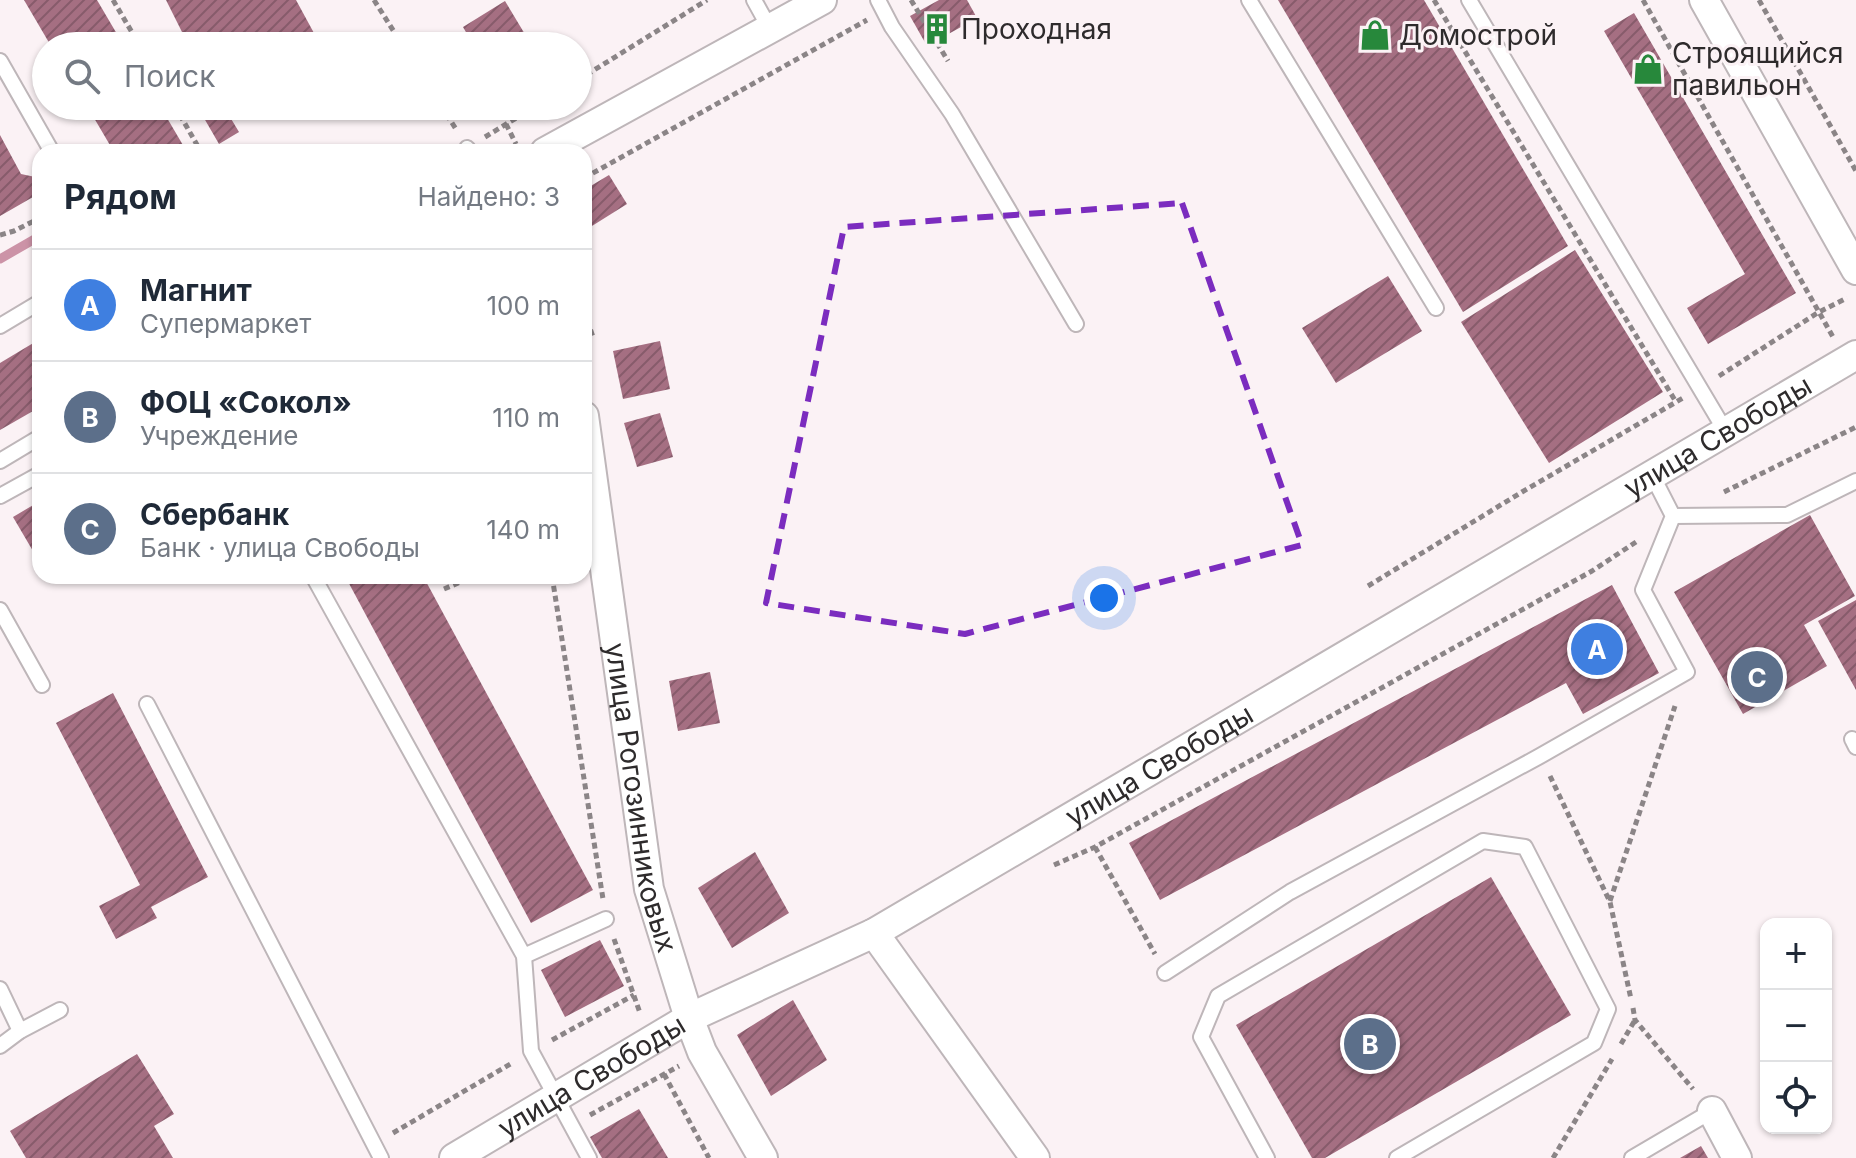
<!DOCTYPE html>
<html lang="ru">
<head>
<meta charset="utf-8">
<style>
  :root { --surface:#fff; --page:#f2f2f3; --text:#1f2937; --muted:#747a83; --line:#e0e1e3; --accent:#7c3aed }
  body { margin:0; font-family:Inter,sans-serif; background:var(--page); color:var(--text) }
  .controls { position:absolute; right:24px; bottom:24px; display:grid; overflow:hidden; border-radius:16px; box-shadow:0 2px 6px #0004 }
  .controls button { width:72px; height:72px; display:grid; place-items:center; padding:0; border:0; border-bottom:2px solid var(--line); background:var(--surface); color:var(--text); font:40px sans-serif }
  .you { position:absolute; left:1104px; top:598px; width:28px; height:28px; margin:-20px; border:6px solid #fff; border-radius:50%; background:#1a73e8; box-shadow:0 0 0 12px #1a73e833 }
  .badge { display:grid; place-items:center; width:52px; height:52px; border-radius:50%; background:var(--accent); color:#fff; font-size:26px; font-weight:700 }
  .pin { position:absolute; translate:-50% -50%; border:4px solid #fff; box-shadow:0 2px 8px #0006 }
  .list { margin:0; padding:0; list-style:none }
  h2 { display:flex; justify-content:space-between; align-items:center; height:104px; margin:0; padding:0 32px; font-size:34px }
  h2 small { font-size:26px; font-weight:400; color:var(--muted) }
  .list li { display:grid; grid-template-columns:52px 1fr auto; gap:24px; align-items:center; box-sizing:border-box; height:112px; padding:0 32px; border-top:2px solid var(--line) }
  .list b { display:block; font-size:30px; white-space:nowrap }
  .list p { margin:0; font-size:26px; white-space:nowrap; color:var(--muted) }
  .list em { font-size:26px; font-style:normal; color:var(--muted) }
  .icon { flex:none; width:44px; height:44px; fill:none; stroke:currentColor; stroke-width:2; stroke-linecap:round; stroke-linejoin:round }
  .map { position:relative; flex:none; width:1856px; height:1158px; overflow:hidden }
  .search { position:absolute; background:var(--surface); box-shadow:0 2px 6px #0004; left:32px; top:32px; width:560px; height:88px; display:flex; align-items:center; gap:20px; box-sizing:border-box; padding:0 28px; border-radius:44px; color:var(--muted); font-size:30px }
  .panel { position:absolute; background:var(--surface); box-shadow:0 2px 6px #0004; left:32px; top:144px; width:560px; height:440px; border-radius:24px }
  .map>svg:first-child { display:block }
  .lines { fill:none; stroke-linecap:round; stroke-linejoin:round }
  .stream { stroke:#cc93a7; stroke-width:9 }
  .building { fill:url(#building-hatch) }
  .service-casing { stroke:#beb6b9; stroke-width:18 }
  .minor-casing { stroke:#beb6b9; stroke-width:32 }
  .path { stroke:#8b8587; stroke-width:5; stroke-dasharray:6 4; stroke-linecap:butt }
  .service { stroke:#fff; stroke-width:14 }
  .minor { stroke:#fff; stroke-width:28 }
  .marked { fill:none; stroke:#7b2cbf; stroke-width:6; stroke-dasharray:16 10; stroke-linejoin:round }
  .labels { text-anchor:middle; dominant-baseline:central; stroke-width:6; stroke-linejoin:round; paint-order:stroke }
  .poi-label { font-size:28px; fill:#2e2b2c; stroke:#fbf2f5; text-anchor:start }
  .street-label { font-size:28px; fill:#2e2b2c; stroke:#fbf2f5 }
</style>
</head>
<body>
<div class="map">
<svg width="1856" height="1158" viewBox="0 0 1856 1158">
  <defs>
    <pattern id="building-hatch" width="6" height="6" patternUnits="userSpaceOnUse" patternTransform="scale(2)"><rect width="6" height="6" fill="#a56f82"/><path d="M-1 1l2-2M0 6l6-6M5 7l2-2" fill="none" stroke="#875b6b"/></pattern>
  </defs>
  <rect width="100%" height="100%" fill="#fbf2f5"/>
  <g class="lines">
    <path class="stream" d="M 0,259 L 40,236"/>
  </g>
  <g class="building">
    <path d="M 24,0 L 97,0 L 124,46 L 51,46 Z"/>
    <path d="M 166,0 L 296,0 L 321,46 L 189,46 Z"/>
    <path d="M 939,0 L 967,0 L 977,18 L 927,46 L 910,16 Z"/>
    <path d="M 1278,0 L 1424,0 L 1568,246 L 1463,312 Z"/>
    <path d="M 505,1 L 532,46 L 474,46 L 463,27 Z"/>
    <path d="M 1634,13 L 1796,293 L 1708,344 L 1687,308 L 1745,274 L 1604,31 Z"/>
    <path d="M 87,106 L 160,106 L 187,152 L 114,152 Z"/>
    <path d="M 197,106 L 239,106 L 227,112 L 239,132 L 219,144 Z"/>
    <path d="M 0,135 L 21,174 L 40,178 L 40,193 L 0,216 Z"/>
    <path d="M 609,175 L 627,204 L 584,231 L 584,190 Z"/>
    <path d="M 1575,250 L 1663,392 L 1549,463 L 1461,322 Z"/>
    <path d="M 1388,276 L 1422,331 L 1336,383 L 1302,328 Z"/>
    <path d="M 40,339 L 40,407 L 0,430 L 0,363 Z"/>
    <path d="M 660,341 L 670,389 L 623,399 L 613,351 Z"/>
    <path d="M 660,413 L 673,457 L 637,467 L 624,423 Z"/>
    <path d="M 40,501 L 40,563 L 13,517 Z"/>
    <path d="M 1810,515 L 1855,596 L 1804,625 L 1827,666 L 1743,714 L 1674,592 Z"/>
    <path d="M 345,576 L 423,576 L 593,890 L 531,923 Z"/>
    <path d="M 1612,585 L 1659,673 L 1583,714 L 1566,683 L 1160,900 L 1129,843 Z"/>
    <path d="M 1856,600 L 1856,690 L 1818,621 Z"/>
    <path d="M 710,672 L 720,723 L 678,731 L 669,681 Z"/>
    <path d="M 113,693 L 208,877 L 151,907 L 157,918 L 116,939 L 99,906 L 140,885 L 56,723 Z"/>
    <path d="M 755,852 L 789,913 L 732,948 L 698,888 Z"/>
    <path d="M 1491,877 L 1571,1015 L 1325,1158 L 1312,1158 L 1236,1025 Z"/>
    <path d="M 600,940 L 624,986 L 565,1017 L 541,970 Z"/>
    <path d="M 793,1000 L 827,1060 L 771,1096 L 737,1035 Z"/>
    <path d="M 137,1054 L 174,1114 L 154,1126 L 173,1158 L 26,1158 L 10,1131 Z"/>
    <path d="M 639,1109 L 668,1158 L 602,1158 L 590,1137 Z"/>
    <path d="M 1701,1146 L 1708,1158 L 1680,1158 Z"/>
  </g>
  <g class="lines">
    <defs>
      <g id="service">
        <path d="M 754,0 L 770,29"/>
        <path d="M 878,0 L 892,27 L 952,114 L 1076,324"/>
        <path d="M 1249,0 L 1436,308"/>
        <path d="M 1469,0 L 1726,432"/>
        <path d="M 0,61 L 52,152"/>
        <path d="M 467,148 L 470,152"/>
        <path d="M 0,326 L 40,302"/>
        <path d="M 0,461 L 40,437"/>
        <path d="M 0,496 L 40,474"/>
        <path d="M 1673,516 L 1787,515 L 1856,481"/>
        <path d="M 313,576 L 524,956 L 531,1051 L 589,1158"/>
        <path d="M 0,610 L 42,685"/>
        <path d="M 147,704 L 381,1158"/>
        <path d="M 1852,739 L 1856,747"/>
        <path d="M 524,956 L 606,919"/>
        <path d="M 1165,973 L 1290,892 L 1540,756 L 1687,672 L 1643,590 L 1673,516 L 1652,475"/>
        <path d="M 0,989 L 20,1031"/>
        <path d="M 0,1046 L 20,1031 L 60,1010"/>
        <path d="M 1267,1158 L 1201,1037 L 1218,996 L 1483,841 L 1525,847 L 1608,1009 L 1594,1043 L 1397,1158"/>
        <path d="M 1632,1158 L 1712,1111"/>
      </g>
      <g id="minor">
        <path d="M 1704,0 L 1856,270"/>
        <path d="M 545,152 L 822,0"/>
        <path id="s1" d="M 584,416 L 649,889 L 689,1018 L 702,1052 L 763,1158"/>
        <path d="M 874,933 L 1035,1158"/>
        <path d="M 1712,1111 L 1737,1158"/>
        <path id="s2" d="M 454,1158 L 689,1018 L 874,933 L 1856,355"/>
      </g>
    </defs>
    <use href="#service" class="service-casing"/>
    <use href="#minor" class="minor-casing"/>
    <g class="path">
      <path d="M 113,0 L 140,46"/>
      <path d="M 374,0 L 403,46"/>
      <path d="M 911,0 L 948,61"/>
      <path d="M 1434,0 L 1676,402"/>
      <path d="M 1643,0 L 1833,337"/>
      <path d="M 1759,0 L 1856,171"/>
      <path d="M 578,80 L 707,0"/>
      <path d="M 175,106 L 201,152"/>
      <path d="M 441,106 L 456,129"/>
      <path d="M 506,124 L 516,144"/>
      <path d="M 485,137 L 536,106"/>
      <path d="M 584,178 L 867,20"/>
      <path d="M 0,235 L 14,231 L 40,218"/>
      <path d="M 584,311 L 593,337"/>
      <path d="M 1719,376 L 1819,312 L 1847,298"/>
      <path d="M 1724,492 L 1856,427"/>
      <path d="M 552,576 L 603,899"/>
      <path d="M 1368,586 L 1522,492 L 1683,398"/>
      <path d="M 444,589 L 475,576"/>
      <path d="M 1550,776 L 1610,902 L 1631,999"/>
      <path d="M 1095,847 L 1155,954"/>
      <path d="M 1054,865 L 1095,847 L 1592,571 L 1639,540"/>
      <path d="M 1610,901 L 1675,706"/>
      <path d="M 614,939 L 640,1013"/>
      <path d="M 1633,1008 L 1635,1020 L 1693,1089"/>
      <path d="M 552,1040 L 634,995"/>
      <path d="M 1621,1044 L 1635,1020"/>
      <path d="M 664,1074 L 709,1158"/>
      <path d="M 590,1115 L 679,1066"/>
      <path d="M 393,1133 L 512,1063"/>
      <path d="M 1553,1158 L 1612,1059"/>
    </g>
    <use href="#service" class="service"/>
    <use href="#minor" class="minor"/>
  </g>
  <path class="marked" d="M 1182,203 L 1302,545 L 965,634 L 766,603 L 844,227 Z"/>
  <defs>
    <symbol id="building-bare" viewBox="-9 -9 18 18"><path d="M-4-6H4V6H1V3H-1V6H-4ZM-2.5-4.3h1.7v1.8h-1.7ZM.8-4.3h1.7v1.8H.8ZM-2.5-1h1.7V.8h-1.7ZM.8-1h1.7V.8H.8Z" fill="#27883b" stroke="#fbf2f5" stroke-width="2.5" paint-order="stroke"/></symbol>
    <symbol id="shop-bare" viewBox="-9 -9 18 18"><path d="M-5-2.5h2.3a2.7 3.5 0 0 1 5.4 0H5L5.5 6h-11ZM-1.5-2.5h3a1.5 2.3 0 0 0-3 0Z" fill="#27883b" stroke="#fbf2f5" stroke-width="2.5" paint-order="stroke"/></symbol>
  </defs>
  <g fill-rule="evenodd">
    <use href="#building-bare" x="915" y="7" width="44" height="44"/>
    <use href="#shop-bare" x="1353" y="13" width="44" height="44"/>
    <use href="#shop-bare" x="1626" y="47" width="44" height="44"/>
  </g>
  <g class="labels">
    <g class="poi-label">
      <text x="961" y="29">Проходная</text>
      <text x="1399" y="35">Домострой</text>
      <text x="1672" y="53">Строящийся<tspan x="1672" dy="32">павильон</tspan></text>
    </g>
    <g class="street-label">
      <text stroke="none"><textPath href="#s2" startOffset="1456">улица Свободы</textPath></text>
      <text stroke="none"><textPath href="#s2" startOffset="808">улица Свободы</textPath></text>
      <text stroke="none"><textPath href="#s1" startOffset="386">улица Рогозинниковых</textPath></text>
      <text stroke="none"><textPath href="#s2" startOffset="160">улица Свободы</textPath></text>
    </g>
  </g>
</svg>
<div class="controls">
<button>+</button>
<button>−</button>
<button><svg class="icon" aria-label="locate" viewBox="0 0 24 24"><circle cx="12" cy="12" r="6"/><path d="M12 2v4M12 18v4M2 12h4M18 12h4"/></svg></button>
</div>
<div class="you"></div>
<div class="pin badge" style="left:1597px;top:649px;background:#3f7fe0">A</div>
<div class="pin badge" style="left:1370px;top:1044px;background:#5c6f8a">B</div>
<div class="pin badge" style="left:1757px;top:677px;background:#5c6f8a">C</div>
<div class="search"><svg class="icon" aria-label="search" viewBox="0 0 24 24"><circle cx="10" cy="10" r="6"/><path d="M15 15l6 6"/></svg>Поиск</div>
<section class="panel">
<h2>Рядом<small>Найдено: 3</small></h2>
<ul class="list">
<li><span class="badge" style="background:#3f7fe0">A</span><div><b>Магнит</b><p>Супермаркет</p></div><em>100 m</em></li>
<li><span class="badge" style="background:#5c6f8a">B</span><div><b>ФОЦ «Сокол»</b><p>Учреждение</p></div><em>110 m</em></li>
<li><span class="badge" style="background:#5c6f8a">C</span><div><b>Сбербанк</b><p>Банк · улица Свободы</p></div><em>140 m</em></li>
</ul>
</section>
</div>
</body>
</html>
